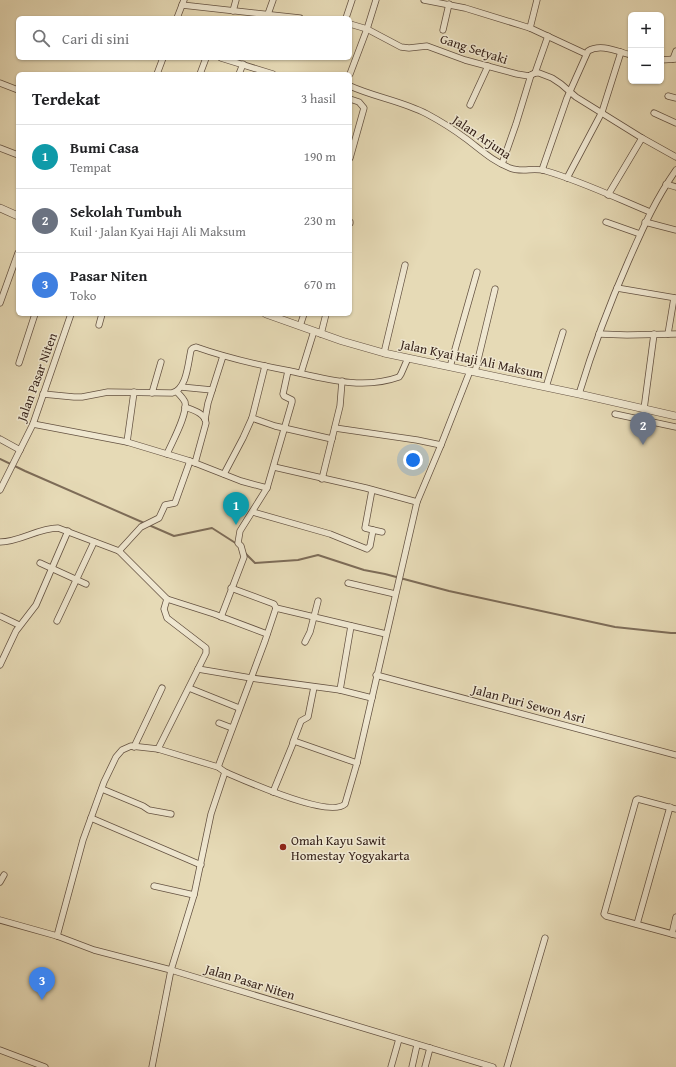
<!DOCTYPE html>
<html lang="id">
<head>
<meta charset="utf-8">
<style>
  :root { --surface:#fff; --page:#f2f2f2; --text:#202124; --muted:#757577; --line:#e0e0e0; --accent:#8f2418 }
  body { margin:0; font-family:"Gentium Book Plus",serif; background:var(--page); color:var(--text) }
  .controls { position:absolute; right:12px; top:12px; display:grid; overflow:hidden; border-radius:6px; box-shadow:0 1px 3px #0004 }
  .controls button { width:36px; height:36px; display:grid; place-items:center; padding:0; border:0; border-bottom:1px solid var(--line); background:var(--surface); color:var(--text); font:20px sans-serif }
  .you { position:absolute; left:413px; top:460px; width:14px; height:14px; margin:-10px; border:3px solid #fff; border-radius:50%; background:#1a73e8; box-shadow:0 0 0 6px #1a73e833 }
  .badge { display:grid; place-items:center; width:26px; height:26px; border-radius:50%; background:var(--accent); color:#fff; font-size:13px; font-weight:700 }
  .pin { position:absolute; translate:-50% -33px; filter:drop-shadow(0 1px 2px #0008) }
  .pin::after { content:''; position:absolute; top:21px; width:14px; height:12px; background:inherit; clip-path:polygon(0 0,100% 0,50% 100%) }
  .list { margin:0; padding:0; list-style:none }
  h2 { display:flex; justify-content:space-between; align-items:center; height:52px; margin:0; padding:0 16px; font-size:17px }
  h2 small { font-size:13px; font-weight:400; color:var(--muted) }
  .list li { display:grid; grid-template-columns:26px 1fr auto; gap:12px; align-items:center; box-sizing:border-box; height:64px; padding:0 16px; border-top:1px solid var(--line) }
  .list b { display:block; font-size:15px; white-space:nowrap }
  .list p { margin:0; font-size:13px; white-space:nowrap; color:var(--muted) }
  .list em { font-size:13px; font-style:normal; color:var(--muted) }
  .icon { flex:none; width:22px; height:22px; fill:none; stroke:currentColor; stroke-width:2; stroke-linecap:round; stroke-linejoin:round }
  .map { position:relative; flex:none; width:676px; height:1067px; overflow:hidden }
  .search { position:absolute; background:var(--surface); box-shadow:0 1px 3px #0004; left:16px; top:16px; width:336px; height:44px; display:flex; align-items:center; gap:10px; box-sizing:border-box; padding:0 14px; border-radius:6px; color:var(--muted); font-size:15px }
  .panel { position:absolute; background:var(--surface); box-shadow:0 1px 3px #0004; left:16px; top:72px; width:336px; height:244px; border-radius:6px }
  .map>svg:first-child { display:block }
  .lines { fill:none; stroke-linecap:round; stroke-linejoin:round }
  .stream { stroke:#7d6c58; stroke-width:2 }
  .minor-casing { stroke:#645242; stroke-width:7 }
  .tertiary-casing { stroke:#645242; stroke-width:8 }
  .minor { stroke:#efe7d0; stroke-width:5.5 }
  .tertiary { stroke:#efe7d0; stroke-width:7 }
  .poi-dot { fill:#8f2418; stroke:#efe7d0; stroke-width:1.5 }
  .labels { text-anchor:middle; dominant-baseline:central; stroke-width:3; stroke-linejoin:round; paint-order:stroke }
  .street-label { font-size:13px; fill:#38241b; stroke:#efe7d0 }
  .poi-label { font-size:13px; fill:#38241b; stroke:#efe7d0; text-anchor:start }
</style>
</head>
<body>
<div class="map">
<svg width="676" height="1067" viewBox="0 0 676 1067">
  <rect width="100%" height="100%" fill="#e6dab6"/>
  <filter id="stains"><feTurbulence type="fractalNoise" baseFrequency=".005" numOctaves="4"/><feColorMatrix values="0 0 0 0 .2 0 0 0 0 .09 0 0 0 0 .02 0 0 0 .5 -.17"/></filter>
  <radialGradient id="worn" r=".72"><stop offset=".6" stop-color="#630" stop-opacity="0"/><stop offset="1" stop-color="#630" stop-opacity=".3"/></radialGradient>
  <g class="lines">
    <g class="stream">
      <path d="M 0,459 L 25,471 L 174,536 L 212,528 L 237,544"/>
      <path d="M 244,552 L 255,563 L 298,560 L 318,555 L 364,570 L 385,574 L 449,591 L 615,627 L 671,633 L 676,633"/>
    </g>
    <defs>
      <g id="minor">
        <path d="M 424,0 L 465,8 L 530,28 L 586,54"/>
        <path d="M 182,5 L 300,18"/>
        <path d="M 233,11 L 236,0"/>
        <path d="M 268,14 L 273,0"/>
        <path d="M 177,18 L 184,0"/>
        <path d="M 346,18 L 352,0"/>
        <path d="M 350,24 L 367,29 L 401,47 L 409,48 L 427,46 L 465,60 L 517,74 L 529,76 L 535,73 L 539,73 L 552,78 L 561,84 L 576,97 L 642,138 L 676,157"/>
        <path d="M 530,28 L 537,0"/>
        <path d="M 443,30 L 449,4"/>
        <path d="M 221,58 L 273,74"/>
        <path d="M 673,59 L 676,51"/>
        <path d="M 661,60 L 676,59"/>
        <path d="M 535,73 L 548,36"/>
        <path d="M 157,74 L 163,58"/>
        <path d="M 200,74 L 206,58"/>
        <path d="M 239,74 L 243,64"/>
        <path d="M 350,74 L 367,29 L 376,0"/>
        <path d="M 0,83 L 18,90"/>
        <path d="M 350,86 C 374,97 402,101 427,114 C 440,121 453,129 465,138 C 480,149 492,161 510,168 C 522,173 534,167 546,171 C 581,181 616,198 650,212"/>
        <path d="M 668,96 L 676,98"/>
        <path d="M 350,99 L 359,102 L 364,108 L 350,158"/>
        <path d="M 470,105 L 488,66"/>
        <path d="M 654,113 L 676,123"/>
        <path d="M 0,148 L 18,155"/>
        <path d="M 502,164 L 516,124 L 531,75"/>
        <path d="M 542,170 L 567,98 L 588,51 C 601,43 618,52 631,55"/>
        <path d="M 567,178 L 602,112 L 621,52"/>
        <path d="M 666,184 L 676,187"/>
        <path d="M 608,195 L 642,138"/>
        <path d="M 606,222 L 640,234"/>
        <path d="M 645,222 L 676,230"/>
        <path d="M 350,223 L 350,222"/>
        <path d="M 617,288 L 676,298"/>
        <path d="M 0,303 L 18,253"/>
        <path d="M 99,325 L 102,314"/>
        <path d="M 300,326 L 304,314"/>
        <path d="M 321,334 L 326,314"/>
        <path d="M 599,334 L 627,335 L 676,334"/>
        <path d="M 668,334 L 674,298"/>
        <path d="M 384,353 L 405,265"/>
        <path d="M 19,363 L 35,314"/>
        <path d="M 450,367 L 477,272"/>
        <path d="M 475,372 L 495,289"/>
        <path d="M 301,373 L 314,331"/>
        <path d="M 181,387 L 212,390"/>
        <path d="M 546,387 L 563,332"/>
        <path d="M 152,393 L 161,362"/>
        <path d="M 43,394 L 74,397 L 82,397 L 108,392 L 172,393 C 187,389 188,363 191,350 L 193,348 L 196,347 C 227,358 258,365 290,371 C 326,379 363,390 399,377 L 401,374 L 408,358"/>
        <path d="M 579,394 C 593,348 609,305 628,262 C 643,228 655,200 676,170"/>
        <path d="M 185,407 C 193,410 205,413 206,423 L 195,463"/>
        <path d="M 644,409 L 654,334"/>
        <path d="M 615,414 L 676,427"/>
        <path d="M 252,418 L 275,426 L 332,439"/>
        <path d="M 205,419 L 208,403 L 223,356"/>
        <path d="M 33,424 L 127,442 L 190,461 L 241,481 L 267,488"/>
        <path d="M 335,428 L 417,440 L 441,445"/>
        <path d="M 0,439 L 20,450"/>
        <path d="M 127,442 L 134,392"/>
        <path d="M 167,454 C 172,442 188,414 185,402 C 183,398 180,395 177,392"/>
        <path d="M 274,467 L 366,488 L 417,502"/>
        <path d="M 224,474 L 243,438 L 252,418 L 265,366"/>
        <path d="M 322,479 L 340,406 L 342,381"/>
        <path d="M 0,490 L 33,424 L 71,314"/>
        <path d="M 253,512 L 330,534 L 367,549 L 370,546 L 373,530 L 365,528 L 372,490"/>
        <path d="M 373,530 L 382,532"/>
        <path d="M 0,542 C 20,542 38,528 58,528 L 119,551 L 167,599 L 164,609 L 167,618 L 206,648 L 206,653 L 158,749"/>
        <path d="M 119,551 L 141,527 L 159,518 L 165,505 L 175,503 L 190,461"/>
        <path d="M 40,563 L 86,584"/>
        <path d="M 348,583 L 395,594"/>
        <path d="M 231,588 L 274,604 L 276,608"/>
        <path d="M 167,599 L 214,614 L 267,634"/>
        <path d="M 0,616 L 19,625"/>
        <path d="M 221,617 L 244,557 L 241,546 L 238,543 L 240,531 L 267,488 L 292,402 L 292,400 L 284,396 L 283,394 L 288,371"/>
        <path d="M 57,621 L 94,542"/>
        <path d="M 351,626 L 340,690 L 372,698"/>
        <path d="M 305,642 L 310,632 L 318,601"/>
        <path d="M 0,665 L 16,631 L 36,605 L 68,531"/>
        <path d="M 198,669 L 251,678 L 340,690"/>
        <path d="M 376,675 L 676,755"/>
        <path d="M 189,688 L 239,708"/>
        <path d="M 219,723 L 232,728"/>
        <path d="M 293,742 L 301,721 L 308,717 L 314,687"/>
        <path d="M 134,747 L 162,688"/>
        <path d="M 218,767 L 265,641 L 276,608 L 386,634"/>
        <path d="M 102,789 L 143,806 L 149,810 L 171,814"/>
        <path d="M 273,792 L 294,741 L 357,763"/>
        <path d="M 676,809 L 638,799 L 636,800 L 604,914 L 606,916 L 676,935"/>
        <path d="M 91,818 L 201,865"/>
        <path d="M 0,882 L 4,875"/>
        <path d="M 154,886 L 194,895"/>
        <path d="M 0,920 L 57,936 L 94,950 L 171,970 L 493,1067"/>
        <path d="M 637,924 L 670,807"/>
        <path d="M 672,934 L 676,917"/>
        <path d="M 57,936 L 83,840 L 104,782 L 116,757 L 122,750 L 131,746 L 158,749 L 218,767 L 225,772 C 244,780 329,819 345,804 L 357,763 L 417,502 L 441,445 L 470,371"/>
        <path d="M 0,1050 L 45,1067"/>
        <path d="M 152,1067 L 171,970 L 194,895 L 211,814 L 225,772"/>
        <path d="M 391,1067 L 399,1039"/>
        <path d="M 412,1067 L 417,1045"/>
        <path d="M 425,1067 L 430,1048"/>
        <path d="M 507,1067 L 545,938"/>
      </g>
      <g id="tertiary">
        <path d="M 0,208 L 18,216"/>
        <path d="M 266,314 L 342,341 L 384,353 L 579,394 L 676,416"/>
      </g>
    </defs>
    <use href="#minor" class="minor-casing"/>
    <use href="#tertiary" class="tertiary-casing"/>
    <use href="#minor" class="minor"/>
    <use href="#tertiary" class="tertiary"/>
  </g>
  <circle class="poi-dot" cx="283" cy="847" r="4"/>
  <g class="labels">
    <g class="street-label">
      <text transform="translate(474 49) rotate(18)">Gang Setyaki</text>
      <text transform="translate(482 137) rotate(34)">Jalan Arjuna</text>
      <text transform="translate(472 359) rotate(12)">Jalan Kyai Haji Ali Maksum</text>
      <text transform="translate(37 377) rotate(-70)">Jalan Pasar Niten</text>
      <text transform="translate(529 704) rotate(15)">Jalan Puri Sewon Asri</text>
      <text transform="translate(250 982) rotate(17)">Jalan Pasar Niten</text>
    </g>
    <g class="poi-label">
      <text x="291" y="840">Omah Kayu Sawit<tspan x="291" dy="15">Homestay Yogyakarta</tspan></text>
    </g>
  </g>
  <rect width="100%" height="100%" filter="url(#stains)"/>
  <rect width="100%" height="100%" fill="url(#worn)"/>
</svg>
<div class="controls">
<button>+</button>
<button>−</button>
</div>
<div class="you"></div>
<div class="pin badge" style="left:236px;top:525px;background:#0f9aa8">1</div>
<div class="pin badge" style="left:643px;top:445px;background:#6b7280">2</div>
<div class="pin badge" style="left:42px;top:1000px;background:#3f7fe0">3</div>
<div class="search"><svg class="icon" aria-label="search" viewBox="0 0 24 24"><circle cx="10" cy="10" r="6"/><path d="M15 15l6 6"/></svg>Cari di sini</div>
<section class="panel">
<h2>Terdekat<small>3 hasil</small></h2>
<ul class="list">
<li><span class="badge" style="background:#0f9aa8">1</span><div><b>Bumi Casa</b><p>Tempat</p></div><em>190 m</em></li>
<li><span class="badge" style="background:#6b7280">2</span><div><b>Sekolah Tumbuh</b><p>Kuil · Jalan Kyai Haji Ali Maksum</p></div><em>230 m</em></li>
<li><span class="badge" style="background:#3f7fe0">3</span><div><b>Pasar Niten</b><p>Toko</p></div><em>670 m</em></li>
</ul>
</section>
</div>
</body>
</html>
